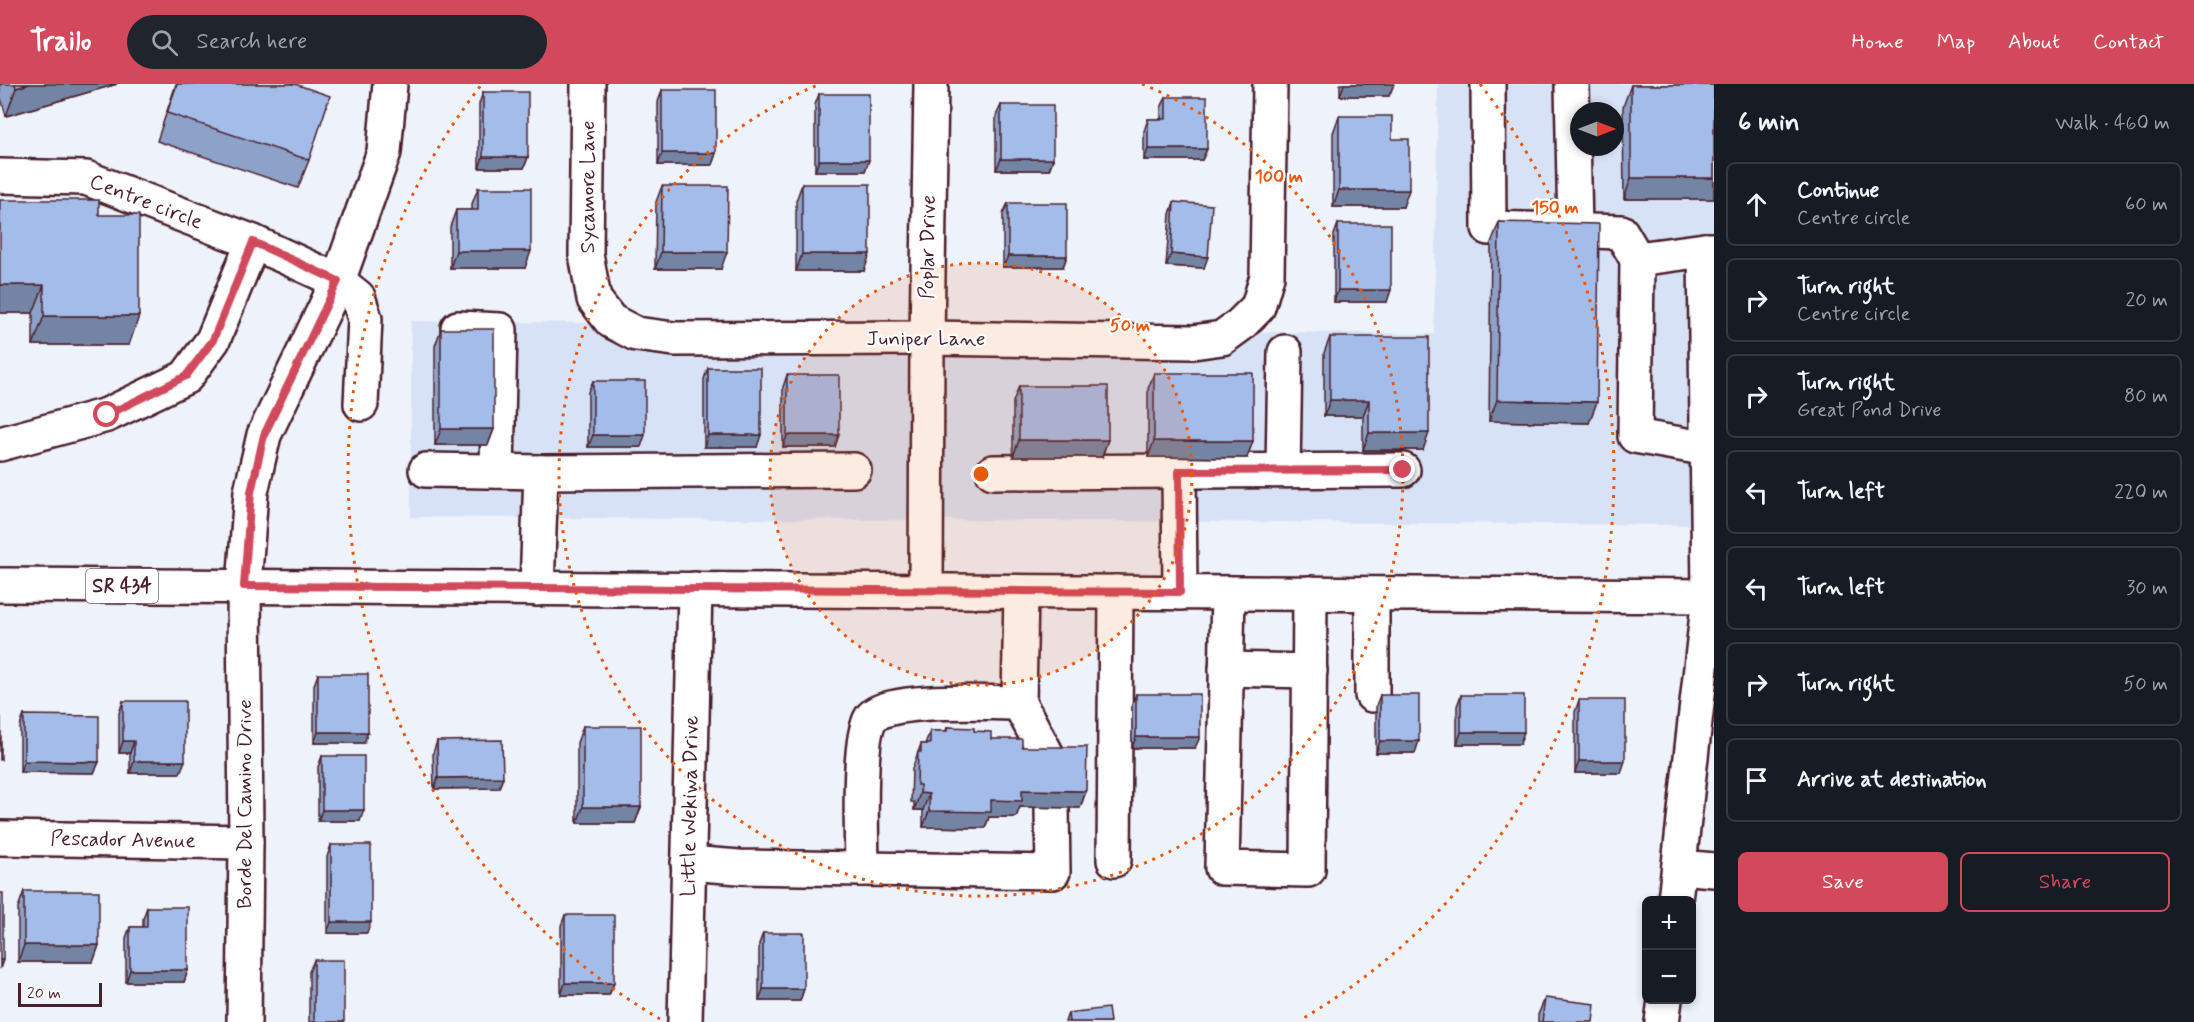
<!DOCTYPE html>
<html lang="en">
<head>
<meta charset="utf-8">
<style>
  :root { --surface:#171b24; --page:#20242c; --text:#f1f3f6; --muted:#9ea1a6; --line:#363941; --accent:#d1495b }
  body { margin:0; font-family:Mynerve,sans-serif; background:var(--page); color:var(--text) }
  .controls { position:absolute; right:18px; bottom:18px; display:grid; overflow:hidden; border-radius:9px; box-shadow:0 3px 9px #0003 }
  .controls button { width:54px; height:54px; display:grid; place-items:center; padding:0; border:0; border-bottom:2px solid var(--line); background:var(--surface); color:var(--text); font:30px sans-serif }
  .compass { position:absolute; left:1570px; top:18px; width:54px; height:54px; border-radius:50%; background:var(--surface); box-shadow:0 3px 9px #0003; rotate:90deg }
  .scale { position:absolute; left:18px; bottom:15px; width:84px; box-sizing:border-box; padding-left:6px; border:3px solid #4a1f2b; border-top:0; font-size:16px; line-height:21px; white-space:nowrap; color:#4a1f2b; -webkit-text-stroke:4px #fff; paint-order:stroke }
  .stop { position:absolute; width:18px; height:18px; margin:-14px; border:4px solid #d1495b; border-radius:50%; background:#fff }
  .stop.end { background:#d1495b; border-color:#fff; box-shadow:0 2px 6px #0008 }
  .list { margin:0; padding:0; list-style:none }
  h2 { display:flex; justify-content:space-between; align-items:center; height:78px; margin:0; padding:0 24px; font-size:26px }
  h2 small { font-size:20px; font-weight:400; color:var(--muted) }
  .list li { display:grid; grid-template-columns:39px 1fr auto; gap:18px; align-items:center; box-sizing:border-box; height:84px; margin:0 12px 12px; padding:0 12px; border:2px solid var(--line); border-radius:9px }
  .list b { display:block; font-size:22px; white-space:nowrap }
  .list p { margin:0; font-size:20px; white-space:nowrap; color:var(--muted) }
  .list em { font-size:20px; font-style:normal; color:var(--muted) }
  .actions { display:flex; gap:12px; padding:18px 24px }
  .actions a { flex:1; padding:14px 0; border:2px solid var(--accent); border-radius:9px; text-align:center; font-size:21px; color:var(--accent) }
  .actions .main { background:var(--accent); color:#fff }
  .icon { flex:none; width:33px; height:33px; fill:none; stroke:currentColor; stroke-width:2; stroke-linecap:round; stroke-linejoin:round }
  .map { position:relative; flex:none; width:1714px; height:938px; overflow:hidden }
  header { display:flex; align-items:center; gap:36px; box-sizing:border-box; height:84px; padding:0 30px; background:var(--accent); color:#fff }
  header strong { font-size:28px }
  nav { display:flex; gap:33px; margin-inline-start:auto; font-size:21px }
  .search { width:420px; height:54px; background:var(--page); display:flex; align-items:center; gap:15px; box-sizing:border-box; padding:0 21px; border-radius:33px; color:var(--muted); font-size:22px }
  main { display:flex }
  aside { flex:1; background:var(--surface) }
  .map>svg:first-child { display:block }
  .built { fill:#d7e2f6; fill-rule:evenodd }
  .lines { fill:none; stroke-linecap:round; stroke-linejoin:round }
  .minor-casing { stroke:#4a1f2b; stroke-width:38 }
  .major-casing { stroke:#4a1f2b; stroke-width:38 }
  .minor { stroke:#fff; stroke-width:33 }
  .major { stroke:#fff; stroke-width:33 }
  .wall { fill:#8da2c9; stroke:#4a1f2b; stroke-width:1.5 }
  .shaded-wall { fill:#7384a4; stroke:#4a1f2b; stroke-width:1.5 }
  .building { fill:#a4bcea; stroke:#4a1f2b; stroke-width:1.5 }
  .route { stroke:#d1495b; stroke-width:8 }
  .ring { fill:none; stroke:#e8590c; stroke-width:3; stroke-dasharray:3 6 }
  .labels { text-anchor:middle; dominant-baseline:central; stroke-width:4.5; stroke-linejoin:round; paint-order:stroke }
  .shield { fill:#fff; stroke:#80626b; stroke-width:1.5 }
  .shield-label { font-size:20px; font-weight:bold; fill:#4a1f2b }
  .street-label { font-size:21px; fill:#4a1f2b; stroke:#fff }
  .centre { fill:#e8590c; stroke:#fff; stroke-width:3 }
  .ring-label { font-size:18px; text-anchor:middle; font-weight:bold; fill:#e8590c; stroke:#fff; stroke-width:4.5; stroke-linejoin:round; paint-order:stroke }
</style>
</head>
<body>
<header>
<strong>Trailo</strong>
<div class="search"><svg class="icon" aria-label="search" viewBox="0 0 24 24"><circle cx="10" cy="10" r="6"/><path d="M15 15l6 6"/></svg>Search here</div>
<nav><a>Home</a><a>Map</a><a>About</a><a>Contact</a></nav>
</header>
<main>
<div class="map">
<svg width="1714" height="938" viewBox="0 0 1714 938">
  <rect width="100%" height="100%" fill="#edf2fb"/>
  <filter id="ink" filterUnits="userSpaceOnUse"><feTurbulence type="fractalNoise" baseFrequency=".0167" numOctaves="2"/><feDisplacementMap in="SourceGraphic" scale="12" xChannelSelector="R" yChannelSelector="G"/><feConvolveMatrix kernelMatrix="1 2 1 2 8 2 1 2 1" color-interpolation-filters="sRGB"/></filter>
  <g filter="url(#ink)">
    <g class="built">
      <path d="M 1438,0 L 1714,0 L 1714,441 L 943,436 L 943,269 L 1239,260 L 1242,262 L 1256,248 L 1434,250 ZM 1579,27 L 1615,27 L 1615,63 L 1579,63 Z"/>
      <path d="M 411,237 L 590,239 L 589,241 L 600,247 L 607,256 L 612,254 L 910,269 L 910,436 L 411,433 Z"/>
    </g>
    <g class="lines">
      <defs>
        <g id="minor">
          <path d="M 588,0 L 586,170 L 594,215 L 611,237 L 636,250 L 674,255 L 927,254 L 1193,258 L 1222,254 L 1240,241 L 1258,223 L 1267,192 L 1270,0"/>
          <path d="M 1488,0 L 1489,144 L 1621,148 L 1637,175"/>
          <path d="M 1572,0 L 1575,147"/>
          <path d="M 0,92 L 86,94 L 253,158 L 338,197 L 358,213 L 365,235 L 361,320"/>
          <path d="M 1705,166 L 1637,175 L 1635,352 L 1714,366"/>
          <path d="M 458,244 L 500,246 L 497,387"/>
          <path d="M 0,360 L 107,331 L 186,293 L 213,256 L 253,158"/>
          <path d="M 426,386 L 541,388 L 537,505"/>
          <path d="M 1283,386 L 1285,268"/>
          <path d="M 1179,387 L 1180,509"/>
          <path d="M 541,388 L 854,386"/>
          <path d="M 993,388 L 1403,386"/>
          <path d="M 926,507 L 927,254 L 931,0"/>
          <path d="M 1228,509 L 1222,784 L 1308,786 L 1310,509"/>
          <path d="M 1372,511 L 1372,611"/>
          <path d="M 1226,585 L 1310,587"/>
          <path d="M 1019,619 L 1052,680"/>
          <path d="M 0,754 L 246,758"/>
          <path d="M 1114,776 L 1116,508"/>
          <path d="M 688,779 L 739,783 L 862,785 C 862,755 857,655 871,634 C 886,613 992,619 1019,619 L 1021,508"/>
          <path d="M 1679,783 L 1714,786"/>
          <path d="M 862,785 L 1053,788 L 1052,723"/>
          <path d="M 1675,816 L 1709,512 L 1705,166 L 1714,166"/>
          <path d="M 244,938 L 246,758 L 244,502 L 251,408 L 264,351 L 338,197 L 384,68 L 390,0"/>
          <path d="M 685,938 L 695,505"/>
          <path d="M 1662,938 L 1665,916"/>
        </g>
        <path id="major" d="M 0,501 L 1714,512"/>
      </defs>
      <use href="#minor" class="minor-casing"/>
      <use href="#major" class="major-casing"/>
      <use href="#minor" class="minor"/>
      <use href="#major" class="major"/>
    </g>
    <g class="wall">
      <path d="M 0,0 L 117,0 L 6,32 L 0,11 Z"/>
      <path d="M 176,0 L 295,0 L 309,76 L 298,104 L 157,57 Z"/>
      <path d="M 1340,0 L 1394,0 L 1389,12 L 1340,12 Z"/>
      <path d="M 1631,1 L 1714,1 L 1714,115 L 1624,115 L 1623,23 Z"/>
      <path d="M 662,6 L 716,69 L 712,81 L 658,81 L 658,18 Z"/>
      <path d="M 483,8 L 528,73 L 524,84 L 479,84 L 479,20 Z"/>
      <path d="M 819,10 L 869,76 L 865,87 L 815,87 L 815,21 Z"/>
      <path d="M 1166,13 L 1207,65 L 1202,76 L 1144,76 L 1144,47 L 1148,35 L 1161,35 L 1161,24 Z"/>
      <path d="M 1001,21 L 1053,75 L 1049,86 L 996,86 L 996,32 Z"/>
      <path d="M 1339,32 L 1392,55 L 1403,123 L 1333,123 L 1333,49 Z"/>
      <path d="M 802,100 L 864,187 L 796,187 L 796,117 Z"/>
      <path d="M 662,102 L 721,185 L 655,185 L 656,118 Z"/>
      <path d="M 478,104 L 525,184 L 450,184 L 450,143 L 456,126 L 472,126 L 472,120 Z"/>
      <path d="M 1174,118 L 1204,184 L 1166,182 L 1170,130 Z"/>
      <path d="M 1008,119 L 1067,172 L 1063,183 L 1003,183 L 1003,130 Z"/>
      <path d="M 99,131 L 129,261 L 33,261 L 33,229 L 0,229 Z"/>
      <path d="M 1499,138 L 1589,339 L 1489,337 L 1491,159 Z"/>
      <path d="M 1338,140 L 1387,218 L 1334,218 L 1334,151 Z"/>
      <path d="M 441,245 L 494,345 L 488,361 L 435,361 L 435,262 Z"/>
      <path d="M 1330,253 L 1423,366 L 1363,366 L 1363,332 L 1324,332 L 1324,269 Z"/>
      <path d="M 708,284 L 757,363 L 704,363 L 704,295 Z"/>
      <path d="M 1154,289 L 1247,374 L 1148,373 L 1148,305 Z"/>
      <path d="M 787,291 L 835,363 L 783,363 L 783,303 Z"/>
      <path d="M 593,297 L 641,363 L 588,363 L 588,308 Z"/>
      <path d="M 1019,302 L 1102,373 L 1013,373 L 1013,318 Z"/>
      <path d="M 318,590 L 364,659 L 314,659 L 314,601 Z"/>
      <path d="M 1136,610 L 1195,664 L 1132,664 L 1132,621 Z"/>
      <path d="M 1380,611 L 1415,669 L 1376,669 L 1376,622 Z"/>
      <path d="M 1461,611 L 1520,660 L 1457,660 L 1457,622 Z"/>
      <path d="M 1579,616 L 1621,689 L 1575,689 L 1575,628 Z"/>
      <path d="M 123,617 L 180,689 L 130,689 L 130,669 L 119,669 L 119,629 Z"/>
      <path d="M 24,631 L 99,678 L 94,689 L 20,688 L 20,642 Z"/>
      <path d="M 583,642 L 641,723 L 635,739 L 577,739 L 577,659 Z"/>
      <path d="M 947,643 L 974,647 L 991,655 L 1022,663 L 1086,707 L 1080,724 L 1020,723 L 1016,733 L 989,733 L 985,744 L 923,743 L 923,726 L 914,726 L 914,718 L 911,718 L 912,685 L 921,660 L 925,660 L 930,647 L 946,647 Z"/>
      <path d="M 437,657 L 503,693 L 499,704 L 434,705 L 433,669 Z"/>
      <path d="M 322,672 L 360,737 L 318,737 L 318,683 Z"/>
      <path d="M 331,761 L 367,849 L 327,849 L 327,773 Z"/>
      <path d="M 24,807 L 99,861 L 93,878 L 18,878 L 18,824 Z"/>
      <path d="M 147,823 L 188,886 L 184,898 L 126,898 L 126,854 L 130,843 L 143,843 L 143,835 Z"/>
      <path d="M 565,831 L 614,899 L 609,911 L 561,911 L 561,842 Z"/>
      <path d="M 763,849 L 804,905 L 800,917 L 759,917 L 759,860 Z"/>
      <path d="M 314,876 L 344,938 L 309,938 L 309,888 Z"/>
      <path d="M 1545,914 L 1593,938 L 1538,938 L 1538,931 Z"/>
      <path d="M 1068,929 L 1110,938 L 1065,938 Z"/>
    </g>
    <g class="shaded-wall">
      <path d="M 29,0 L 117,0 L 6,32 L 16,4 Z"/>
      <path d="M 1344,0 L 1394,0 L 1389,12 L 1340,12 Z"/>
      <path d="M 1148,65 L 1207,65 L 1202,76 L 1144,76 Z"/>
      <path d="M 662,69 L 716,69 L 712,81 L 658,81 Z"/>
      <path d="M 483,73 L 528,73 L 524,84 L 479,84 Z"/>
      <path d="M 1001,75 L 1053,75 L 1049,86 L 996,86 Z"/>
      <path d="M 819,76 L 869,76 L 865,87 L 815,87 Z"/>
      <path d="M 1631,94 L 1714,94 L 1714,115 L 1624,115 Z"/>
      <path d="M 1339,106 L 1409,106 L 1403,123 L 1333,123 Z"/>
      <path d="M 456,167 L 531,167 L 525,184 L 450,184 Z"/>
      <path d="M 661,168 L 727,168 L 721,185 L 655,185 Z"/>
      <path d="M 802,170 L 870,170 L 864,187 L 796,187 Z"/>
      <path d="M 1171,170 L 1208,173 L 1204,184 L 1166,182 Z"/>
      <path d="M 1008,172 L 1067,172 L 1063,183 L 1003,183 Z"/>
      <path d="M 0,201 L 44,201 L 33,229 L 0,229 Z"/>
      <path d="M 1338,206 L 1391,206 L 1387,218 L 1334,218 Z"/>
      <path d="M 44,232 L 139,232 L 129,261 L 33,261 Z"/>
      <path d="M 1330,316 L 1369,316 L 1363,332 L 1324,332 Z"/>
      <path d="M 1497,316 L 1597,318 L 1589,339 L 1489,337 Z"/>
      <path d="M 441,345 L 494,345 L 488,361 L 435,361 Z"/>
      <path d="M 1369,349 L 1429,349 L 1423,366 L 1363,366 Z"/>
      <path d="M 593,351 L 645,351 L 641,363 L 588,363 Z"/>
      <path d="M 708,351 L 761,351 L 757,363 L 704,363 Z"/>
      <path d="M 787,351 L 839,351 L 835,363 L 783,363 Z"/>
      <path d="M 1019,356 L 1108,356 L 1102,373 L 1013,373 Z"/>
      <path d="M 1154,357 L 1253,357 L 1247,374 L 1148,373 Z"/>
      <path d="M 318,648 L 368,648 L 364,659 L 314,659 Z"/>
      <path d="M 1461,648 L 1524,648 L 1520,660 L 1457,660 Z"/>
      <path d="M 1136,653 L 1200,653 L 1195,664 L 1132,664 Z"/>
      <path d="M 123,657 L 134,657 L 130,669 L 119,669 Z"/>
      <path d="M 1380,657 L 1419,657 L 1415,669 L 1376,669 Z"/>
      <path d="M 24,677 L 99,678 L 94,689 L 20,688 Z"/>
      <path d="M 134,677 L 185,677 L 180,689 L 130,689 Z"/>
      <path d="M 1579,677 L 1625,677 L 1621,689 L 1575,689 Z"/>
      <path d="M 503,693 L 499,704 L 434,705 L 438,694 Z"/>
      <path d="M 1022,706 L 1086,707 L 1080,724 L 1020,723 L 1016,733 L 989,733 L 985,744 L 923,743 L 929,727 L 991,716 Z"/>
      <path d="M 920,709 L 929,710 L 923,726 L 914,726 Z"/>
      <path d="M 583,723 L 641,723 L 635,739 L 577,739 Z"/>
      <path d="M 322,726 L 364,726 L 360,737 L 318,737 Z"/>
      <path d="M 331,838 L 371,838 L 367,849 L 327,849 Z"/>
      <path d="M 24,861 L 99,861 L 93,878 L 18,878 Z"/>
      <path d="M 0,876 L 3,876 L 0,885 Z"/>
      <path d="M 130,886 L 188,886 L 184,898 L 126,898 Z"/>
      <path d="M 565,899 L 614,899 L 609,911 L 561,911 Z"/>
      <path d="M 763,905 L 804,905 L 800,917 L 759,917 Z"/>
    </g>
    <g class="building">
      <path d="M 15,0 L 29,0 L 16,4 Z"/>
      <path d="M 177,0 L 295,0 L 330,12 L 309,76 L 167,29 Z"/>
      <rect x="1631" y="1" width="83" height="93"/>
      <rect x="662" y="6" width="54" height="63"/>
      <rect x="483" y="8" width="45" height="65"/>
      <rect x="819" y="10" width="50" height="66"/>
      <path d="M 1166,13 L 1207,13 L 1207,65 L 1148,65 L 1148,35 L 1166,35 Z"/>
      <rect x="1001" y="21" width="52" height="54"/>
      <path d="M 1339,32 L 1392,32 L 1392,55 L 1409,55 L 1409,106 L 1339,106 Z"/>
      <rect x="802" y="100" width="68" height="70"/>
      <path d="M 662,102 L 728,102 L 727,168 L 661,168 Z"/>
      <path d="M 478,104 L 531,104 L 531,167 L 456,167 L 456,126 L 478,126 Z"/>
      <path d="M 0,116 L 99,116 L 99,131 L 139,131 L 139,232 L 44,232 L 44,201 L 0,201 Z"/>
      <path d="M 1174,118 L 1212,121 L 1208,173 L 1171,170 Z"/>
      <rect x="1008" y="119" width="59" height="53"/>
      <path d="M 1499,138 L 1599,140 L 1597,318 L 1497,316 Z"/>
      <rect x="1338" y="140" width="53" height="66"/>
      <rect x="441" y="245" width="53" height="100"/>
      <path d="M 1330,253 L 1429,253 L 1429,349 L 1369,349 L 1369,316 L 1330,316 Z"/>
      <rect x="708" y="284" width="53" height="67"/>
      <rect x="1154" y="289" width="99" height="68"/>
      <rect x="787" y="291" width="52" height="60"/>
      <rect x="593" y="297" width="52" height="54"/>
      <rect x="1019" y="302" width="89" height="54"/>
      <rect x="318" y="590" width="50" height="58"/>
      <rect x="1136" y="610" width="64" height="43"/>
      <rect x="1380" y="611" width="39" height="46"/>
      <rect x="1461" y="611" width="63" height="37"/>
      <rect x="1579" y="616" width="46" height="61"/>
      <path d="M 123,617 L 185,617 L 185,677 L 134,677 L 134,657 L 123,657 Z"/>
      <path d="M 24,631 L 99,632 L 99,678 L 24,677 Z"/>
      <rect x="0" y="634" width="1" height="42"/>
      <rect x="583" y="642" width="58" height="81"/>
      <path d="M 947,643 L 974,644 L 974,647 L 991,648 L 991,655 L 1022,655 L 1022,663 L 1087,663 L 1086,707 L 1022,706 L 1022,717 L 991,716 L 991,728 L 929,727 L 929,710 L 920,709 L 920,701 L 917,701 L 918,668 L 921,668 L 921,660 L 930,660 L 930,647 L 947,647 Z"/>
      <path d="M 502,656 L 503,693 L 438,694 L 437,657 Z"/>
      <rect x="322" y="672" width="42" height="54"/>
      <rect x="331" y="761" width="40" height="77"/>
      <rect x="24" y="807" width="75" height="54"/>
      <rect x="0" y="809" width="3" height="67"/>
      <path d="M 147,823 L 188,823 L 188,886 L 130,886 L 130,843 L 147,843 Z"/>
      <rect x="565" y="831" width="49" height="68"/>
      <rect x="763" y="849" width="41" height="56"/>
      <rect x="314" y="876" width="30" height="62"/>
      <path d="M 1545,914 L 1595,920 L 1593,938 L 1542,938 Z"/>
      <path d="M 1108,924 L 1110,938 L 1069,938 L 1068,929 Z"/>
    </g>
  </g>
  <g class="lines" filter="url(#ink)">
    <path class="route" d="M 107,331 L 186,292 L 213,256 L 253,158 L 338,197 L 264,351 L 251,408 L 244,502 L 1180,508 L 1179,387 L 1403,386"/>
  </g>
  <circle cx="981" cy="390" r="211" fill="#e8590c" fill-opacity=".12"/>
  <g class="ring">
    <circle cx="981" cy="390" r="211"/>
    <path d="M1142 0A422 422 0 1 1 820 0"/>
    <path d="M660 935A633 633 0 0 1 482 0M1480 0A633 633 0 0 1 1302 935"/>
  </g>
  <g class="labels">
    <rect class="shield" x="86" y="485" width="72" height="34" rx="4.5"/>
    <g class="shield-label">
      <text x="122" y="502">SR 434</text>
    </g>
    <g class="street-label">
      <text transform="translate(588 103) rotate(-90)">Sycamore Lane</text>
      <text transform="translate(146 118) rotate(21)">Centre circle</text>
      <text transform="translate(928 163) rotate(-89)">Poplar Drive</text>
      <text x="926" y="255">Juniper Lane</text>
      <text transform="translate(245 720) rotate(-90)">Borde Del Camino Drive</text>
      <text transform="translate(690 722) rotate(-89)">Little Wekiwa Drive</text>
      <text transform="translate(123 756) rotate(1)">Pescador Avenue</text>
    </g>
  </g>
  <circle cx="981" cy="390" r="9" class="centre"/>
  <g class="ring-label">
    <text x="1279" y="98">100 m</text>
    <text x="1555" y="129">150 m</text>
    <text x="1130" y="247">50 m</text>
  </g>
</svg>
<div class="controls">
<button>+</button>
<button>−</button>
</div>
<svg class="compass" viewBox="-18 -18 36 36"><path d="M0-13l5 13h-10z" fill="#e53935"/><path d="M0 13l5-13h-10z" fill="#9ea1a6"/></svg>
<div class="scale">20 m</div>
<div class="stop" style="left:107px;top:331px"></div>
<div class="stop end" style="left:1403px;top:386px"></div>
</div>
<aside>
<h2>6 min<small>Walk · 460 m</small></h2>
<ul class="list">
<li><svg class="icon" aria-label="ahead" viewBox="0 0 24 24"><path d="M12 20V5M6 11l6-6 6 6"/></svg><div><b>Continue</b><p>Centre circle</p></div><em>60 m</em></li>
<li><svg class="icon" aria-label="right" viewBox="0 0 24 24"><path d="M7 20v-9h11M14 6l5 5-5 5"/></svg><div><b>Turn right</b><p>Centre circle</p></div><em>20 m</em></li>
<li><svg class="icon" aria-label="right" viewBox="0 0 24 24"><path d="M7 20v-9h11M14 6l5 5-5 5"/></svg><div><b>Turn right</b><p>Great Pond Drive</p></div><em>80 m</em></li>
<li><svg class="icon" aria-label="left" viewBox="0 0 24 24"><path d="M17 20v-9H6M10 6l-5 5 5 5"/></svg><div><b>Turn left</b></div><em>220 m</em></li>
<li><svg class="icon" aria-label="left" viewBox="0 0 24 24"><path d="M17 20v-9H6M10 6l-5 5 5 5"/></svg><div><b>Turn left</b></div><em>30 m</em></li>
<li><svg class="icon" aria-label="right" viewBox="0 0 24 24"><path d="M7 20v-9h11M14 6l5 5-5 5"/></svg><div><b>Turn right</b></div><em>50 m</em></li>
<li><svg class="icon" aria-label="arrive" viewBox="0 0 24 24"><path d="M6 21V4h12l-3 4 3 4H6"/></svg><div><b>Arrive at destination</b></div></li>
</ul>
<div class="actions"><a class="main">Save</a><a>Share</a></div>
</aside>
</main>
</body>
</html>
